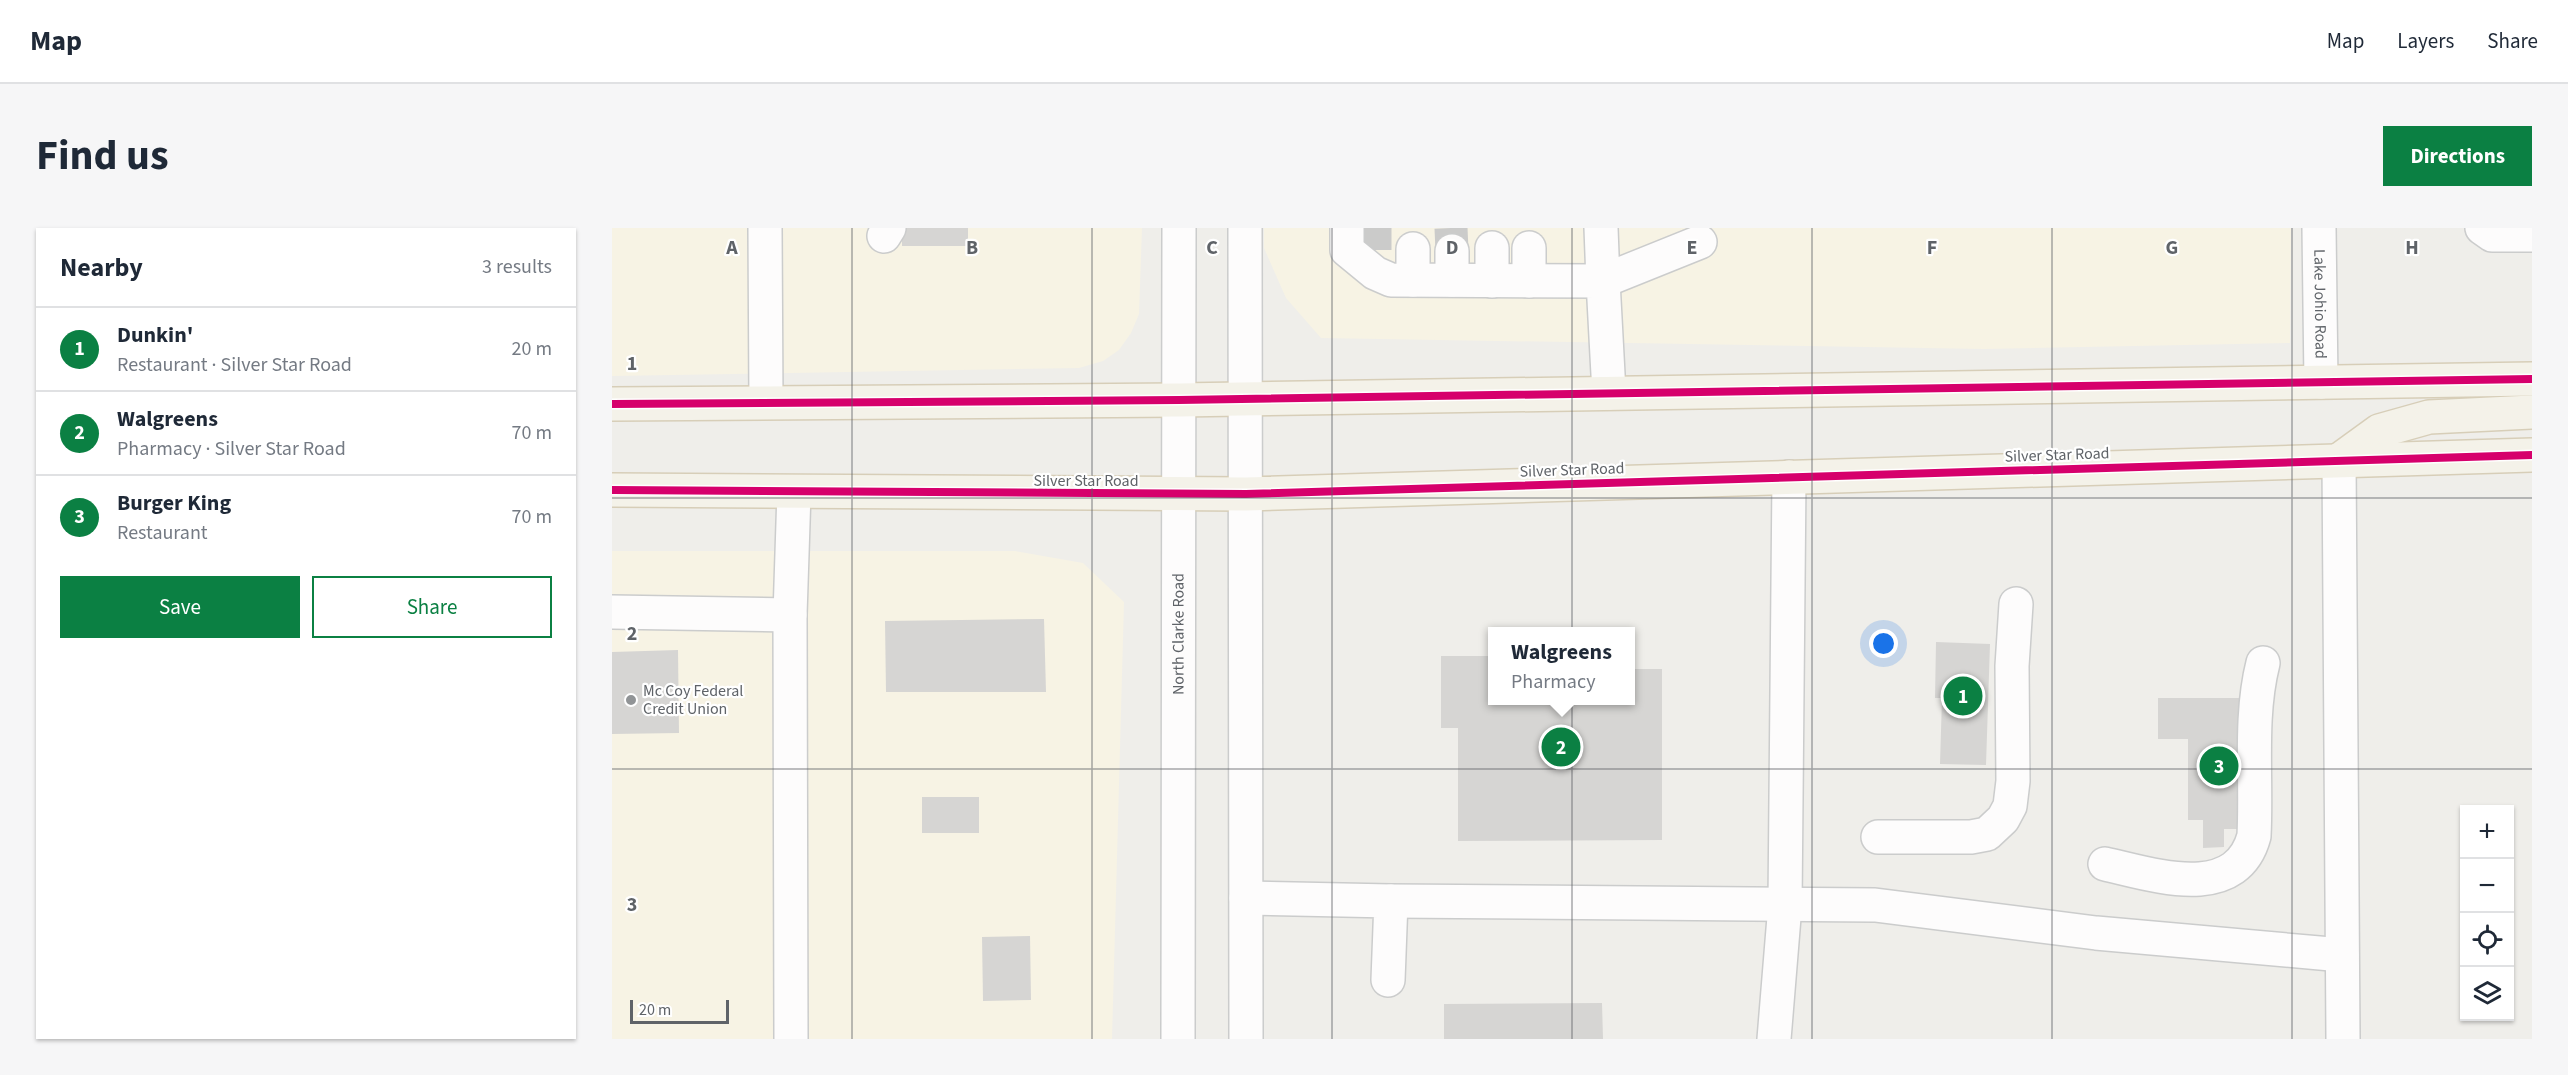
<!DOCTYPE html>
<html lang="en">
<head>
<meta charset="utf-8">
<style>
  :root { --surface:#fff; --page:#f6f6f7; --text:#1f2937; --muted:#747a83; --line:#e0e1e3; --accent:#0b8043 }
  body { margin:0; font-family:"Source Sans 3",sans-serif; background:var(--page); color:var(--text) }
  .controls { position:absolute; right:18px; bottom:18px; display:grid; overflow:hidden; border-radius:0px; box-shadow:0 2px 4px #0004 }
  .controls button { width:54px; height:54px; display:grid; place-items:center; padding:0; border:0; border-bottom:2px solid var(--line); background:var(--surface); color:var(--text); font:30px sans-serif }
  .scale { position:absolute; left:18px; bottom:15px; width:99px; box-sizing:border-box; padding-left:6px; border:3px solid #5f6368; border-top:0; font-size:16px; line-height:21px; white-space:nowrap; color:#5f6368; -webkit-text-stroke:4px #fff; paint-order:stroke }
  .you { position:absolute; left:1272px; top:416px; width:21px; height:21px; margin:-15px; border:4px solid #fff; border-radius:50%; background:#1a73e8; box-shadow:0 0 0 9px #1a73e833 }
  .badge { display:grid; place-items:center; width:39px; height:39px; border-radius:50%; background:var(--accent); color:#fff; font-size:20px; font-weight:700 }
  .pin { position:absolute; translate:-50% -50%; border:3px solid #fff; box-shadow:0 2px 6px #0006 }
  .popup { position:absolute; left:876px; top:399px; width:147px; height:78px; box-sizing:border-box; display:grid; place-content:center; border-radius:0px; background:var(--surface); filter:drop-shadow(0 2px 4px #0005); font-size:20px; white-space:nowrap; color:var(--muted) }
  .popup b { font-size:22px; color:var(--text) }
  .popup::after { content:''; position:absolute; left:50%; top:100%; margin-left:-12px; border:12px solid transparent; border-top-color:var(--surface) }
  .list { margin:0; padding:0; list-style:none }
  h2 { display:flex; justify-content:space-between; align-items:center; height:78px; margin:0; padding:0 24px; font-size:26px }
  h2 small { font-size:20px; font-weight:400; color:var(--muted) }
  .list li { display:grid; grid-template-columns:39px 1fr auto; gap:18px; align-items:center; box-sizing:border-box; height:84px; padding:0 24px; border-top:2px solid var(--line) }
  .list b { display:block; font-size:22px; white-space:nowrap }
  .list p { margin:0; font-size:20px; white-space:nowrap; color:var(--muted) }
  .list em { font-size:20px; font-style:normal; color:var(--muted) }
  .actions { display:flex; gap:12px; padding:18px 24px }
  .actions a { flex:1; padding:14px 0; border:2px solid var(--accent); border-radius:0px; text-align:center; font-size:21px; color:var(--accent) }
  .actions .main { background:var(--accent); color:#fff }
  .icon { flex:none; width:33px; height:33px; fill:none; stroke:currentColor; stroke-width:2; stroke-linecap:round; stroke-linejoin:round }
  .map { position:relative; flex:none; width:1920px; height:811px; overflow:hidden; border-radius:0px }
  header { display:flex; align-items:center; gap:36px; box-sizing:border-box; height:84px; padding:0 30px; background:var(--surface); border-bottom:2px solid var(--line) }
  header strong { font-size:28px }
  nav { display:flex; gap:33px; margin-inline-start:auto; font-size:21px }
  .intro { display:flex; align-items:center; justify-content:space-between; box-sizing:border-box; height:144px; padding:0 36px }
  h1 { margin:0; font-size:42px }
  .button { padding:15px 27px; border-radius:0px; background:var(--accent); color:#fff; font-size:21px; font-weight:700 }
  main { display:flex; gap:36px; padding:0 36px }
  aside { flex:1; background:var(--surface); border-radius:0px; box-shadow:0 2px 4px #0004 }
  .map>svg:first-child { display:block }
  .commercial { fill:#f7f3e4 }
  .building { fill:#d6d5d3 }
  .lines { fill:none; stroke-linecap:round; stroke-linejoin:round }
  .minor-tunnel { stroke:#cbcbca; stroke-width:33; stroke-dasharray:33 16; stroke-linecap:butt }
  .minor-casing { stroke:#cbcccc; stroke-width:36 }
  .major-casing { stroke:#d7ceb8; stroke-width:36 }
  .minor { stroke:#fdfcfc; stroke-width:33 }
  .major { stroke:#f4f2e9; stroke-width:33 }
  .cycleway-casing { stroke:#fff; stroke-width:11 }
  .cycleway { stroke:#d6006c; stroke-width:8 }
  .grid { fill:none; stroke:#5f6368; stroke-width:1.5; stroke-opacity:0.55 }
  .poi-dot { fill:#919496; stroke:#fff; stroke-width:2 }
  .labels { text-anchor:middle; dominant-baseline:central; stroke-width:4.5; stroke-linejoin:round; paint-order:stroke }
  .street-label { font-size:16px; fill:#5f6368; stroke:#fff }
  .poi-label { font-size:16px; fill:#5f6368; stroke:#fff; text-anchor:start }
  .grid-label { font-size:20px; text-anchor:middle; font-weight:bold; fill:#5f6368; stroke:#fff; stroke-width:4.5; stroke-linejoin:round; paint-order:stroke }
</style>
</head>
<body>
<header>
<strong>Map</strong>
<nav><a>Map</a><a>Layers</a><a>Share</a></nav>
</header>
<div class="intro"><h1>Find us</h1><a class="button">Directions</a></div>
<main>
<aside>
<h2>Nearby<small>3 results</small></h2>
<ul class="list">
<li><span class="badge">1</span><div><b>Dunkin'</b><p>Restaurant · Silver Star Road</p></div><em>20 m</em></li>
<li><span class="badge">2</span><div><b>Walgreens</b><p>Pharmacy · Silver Star Road</p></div><em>70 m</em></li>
<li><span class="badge">3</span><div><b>Burger King</b><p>Restaurant</p></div><em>70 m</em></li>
</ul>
<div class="actions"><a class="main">Save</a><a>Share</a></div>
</aside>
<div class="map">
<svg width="1920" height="811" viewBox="0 0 1920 811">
  <rect width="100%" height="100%" fill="#efeeea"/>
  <g class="commercial">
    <path d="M 0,0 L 530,0 L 527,86 L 519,105 L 507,122 L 491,133 L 467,140 L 0,148 Z"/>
    <path d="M 652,0 L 1679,0 L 1678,115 L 1372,121 L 709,110 L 674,70 L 652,20 Z"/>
    <path d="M 0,323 L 403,323 L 471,335 L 512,374 L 500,811 L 0,811 Z"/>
  </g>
  <g class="building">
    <rect x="290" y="0" width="66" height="18"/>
    <path d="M 432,391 L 434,464 L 274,464 L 273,393 Z"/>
    <path d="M 1324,414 L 1378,416 L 1374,537 L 1328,536 L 1330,470 L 1323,470 Z"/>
    <path d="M 66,422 L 67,505 L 0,506 L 0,424 Z"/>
    <path d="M 829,428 L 880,428 L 880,472 L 1018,472 L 1018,441 L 1050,441 L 1050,612 L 846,613 L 846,500 L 829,500 Z"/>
    <path d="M 1546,470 L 1635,470 L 1636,601 L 1612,601 L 1612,619 L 1591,620 L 1591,592 L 1576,592 L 1576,511 L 1546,511 Z"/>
    <rect x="310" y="569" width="57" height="36"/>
    <path d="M 418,708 L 419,772 L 371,773 L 370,709 Z"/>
    <path d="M 990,775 L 991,811 L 832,811 L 832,776 Z"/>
  </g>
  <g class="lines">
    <g class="minor-tunnel">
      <path d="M 763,0 L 763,22"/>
      <path d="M 839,0 L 840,23"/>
    </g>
    <defs>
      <g id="minor">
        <path d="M 153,0 L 154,174"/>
        <path d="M 633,0 L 634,811"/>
        <path d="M 735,0 L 735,22 L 763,45 L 779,52 L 991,53 L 997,165"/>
        <path d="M 989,0 L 991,53 L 1088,14"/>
        <path id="s1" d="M 1707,0 L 1709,154"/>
        <path d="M 1870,0 L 1880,7 L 1920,7"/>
        <path d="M 272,8 L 277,0"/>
        <path d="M 880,20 L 880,53"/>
        <path d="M 917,20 L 917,53"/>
        <path d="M 840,23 L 840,52"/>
        <path d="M 801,52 L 801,21"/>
        <path d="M 1727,232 L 1731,811"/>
        <path d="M 0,384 L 178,387"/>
        <path d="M 1266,609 L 1359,609 L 1375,606 L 1391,591 L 1398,578 L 1401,553 L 1400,438 L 1404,376"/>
        <path d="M 1493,636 C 1542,647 1624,675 1642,608 C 1645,551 1637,490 1651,435"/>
        <path d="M 634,670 L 779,673 L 776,752"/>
        <path d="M 779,673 L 1263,677 L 1484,705 L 1730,727"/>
        <path d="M 179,811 L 178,387 L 182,264"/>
        <path id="s2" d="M 566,811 L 567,0"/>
        <path d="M 1162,811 L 1173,677 L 1177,249"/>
      </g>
      <g id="major">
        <path d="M 0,176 L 567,172 L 1920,151"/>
        <path d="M 1727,232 L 1767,203 L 1817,189 L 1920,184"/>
        <path d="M 0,262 L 634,266 L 1920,227"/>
      </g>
    </defs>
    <use href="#minor" class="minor-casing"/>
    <use href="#major" class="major-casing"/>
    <use href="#minor" class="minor"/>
    <use href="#major" class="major"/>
    <defs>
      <g id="cycleway">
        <path d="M 0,176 L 567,172 L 1920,151"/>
        <path d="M 0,262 L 634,266 L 1920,227"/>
      </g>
    </defs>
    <use href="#cycleway" class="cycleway-casing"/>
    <use href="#cycleway" class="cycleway"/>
  </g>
  <path class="grid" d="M 240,0 L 240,811M 480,0 L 480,811M 720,0 L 720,811M 960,0 L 960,811M 1200,0 L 1200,811M 1440,0 L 1440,811M 1680,0 L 1680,811M 0,270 L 1920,270M 0,541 L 1920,541"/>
  <circle class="poi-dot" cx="19" cy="472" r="6"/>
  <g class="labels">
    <g class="street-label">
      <text stroke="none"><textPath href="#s1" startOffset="76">Lake Johio Road</textPath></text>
      <text transform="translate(1445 227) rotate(-2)">Silver Star Road</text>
      <text transform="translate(960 242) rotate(-2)">Silver Star Road</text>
      <text x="474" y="253">Silver Star Road</text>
      <text stroke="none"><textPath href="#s2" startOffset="405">North Clarke Road</textPath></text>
    </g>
    <g class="poi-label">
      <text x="31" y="463">Mc Coy Federal<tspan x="31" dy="18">Credit Union</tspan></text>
    </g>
  </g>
  <g class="grid-label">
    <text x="120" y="26">A</text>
    <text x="360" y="26">B</text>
    <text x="600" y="26">C</text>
    <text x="840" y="26">D</text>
    <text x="1080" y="26">E</text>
    <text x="1320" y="26">F</text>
    <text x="1560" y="26">G</text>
    <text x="1800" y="26">H</text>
    <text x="20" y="142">1</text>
    <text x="20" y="412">2</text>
    <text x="20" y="683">3</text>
  </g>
</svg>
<div class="controls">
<button>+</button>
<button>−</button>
<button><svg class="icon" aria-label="locate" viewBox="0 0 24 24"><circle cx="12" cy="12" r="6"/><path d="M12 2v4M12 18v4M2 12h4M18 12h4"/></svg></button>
<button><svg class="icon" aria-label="layers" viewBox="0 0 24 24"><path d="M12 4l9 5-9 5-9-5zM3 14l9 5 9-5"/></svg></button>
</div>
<div class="scale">20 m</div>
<div class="you"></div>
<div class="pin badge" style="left:1351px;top:468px">1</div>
<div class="pin badge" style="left:949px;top:519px">2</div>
<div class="popup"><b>Walgreens</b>Pharmacy</div>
<div class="pin badge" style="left:1607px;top:538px">3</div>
</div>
</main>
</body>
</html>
